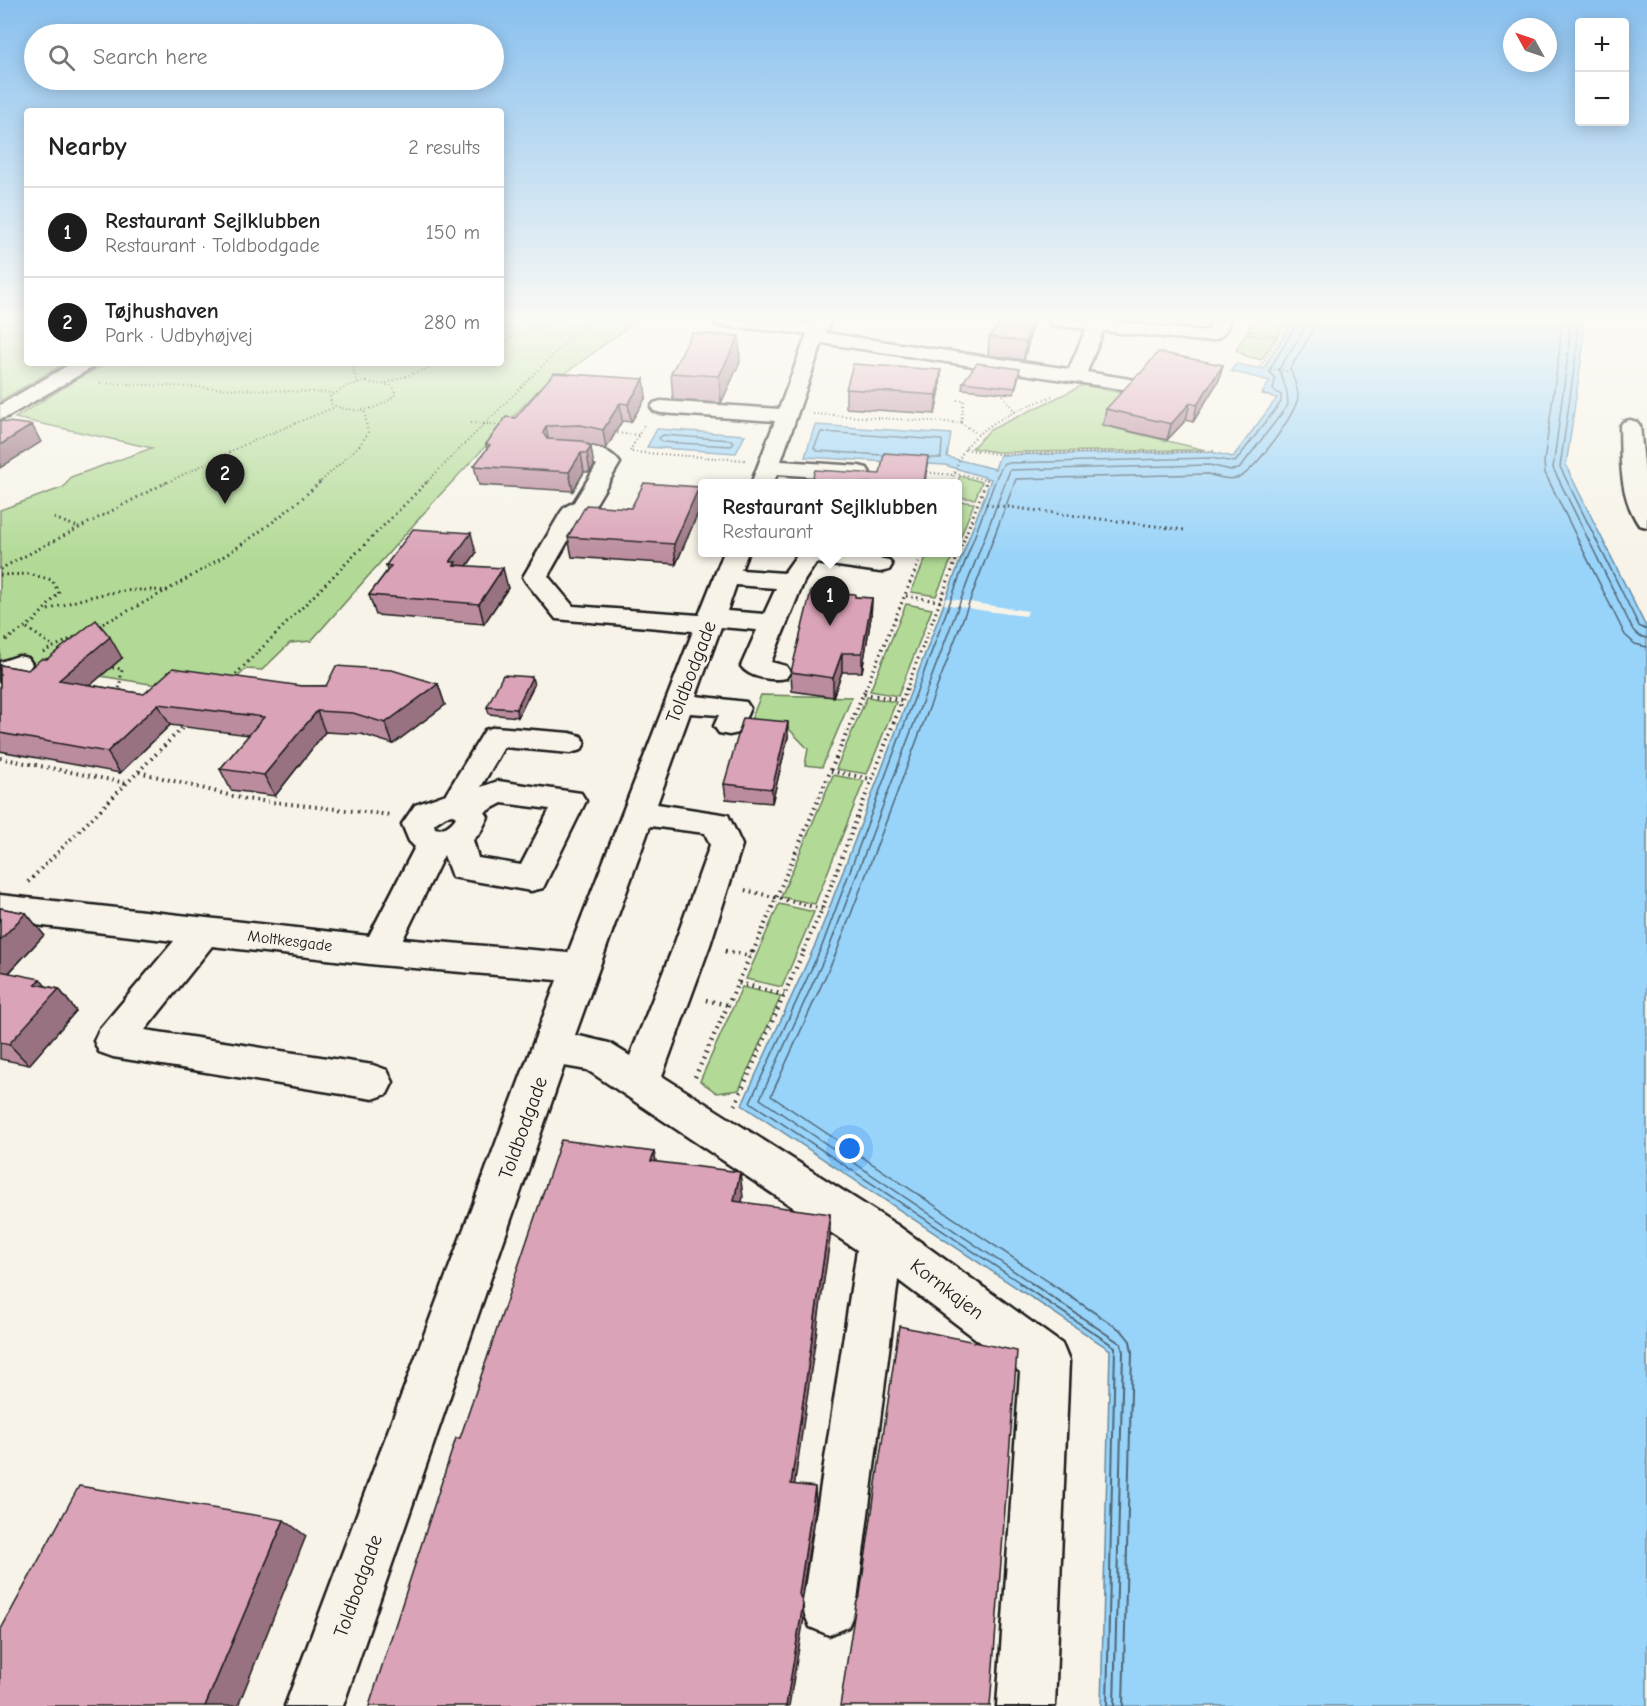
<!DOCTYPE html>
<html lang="en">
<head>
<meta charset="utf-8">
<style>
  :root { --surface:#fff; --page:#f2f2f2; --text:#222; --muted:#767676; --line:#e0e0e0; --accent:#1c1c1c }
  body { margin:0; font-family:"Comic Neue",sans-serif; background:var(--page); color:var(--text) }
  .controls { position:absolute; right:18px; top:18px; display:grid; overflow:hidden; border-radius:6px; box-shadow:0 3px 15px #0003 }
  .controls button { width:54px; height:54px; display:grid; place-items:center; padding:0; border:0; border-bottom:2px solid var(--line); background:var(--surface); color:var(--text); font:30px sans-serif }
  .compass { position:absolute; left:1503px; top:18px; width:54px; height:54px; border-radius:50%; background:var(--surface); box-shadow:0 3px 15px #0003; rotate:310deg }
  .you { position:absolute; left:850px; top:1149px; width:21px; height:21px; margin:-15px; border:4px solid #fff; border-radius:50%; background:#1a73e8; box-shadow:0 0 0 9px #1a73e833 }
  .badge { display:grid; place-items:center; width:39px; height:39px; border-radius:50%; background:var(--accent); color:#fff; font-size:20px; font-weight:700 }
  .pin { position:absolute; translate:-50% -50px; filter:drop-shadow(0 2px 3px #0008) }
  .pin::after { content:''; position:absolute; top:32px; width:21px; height:18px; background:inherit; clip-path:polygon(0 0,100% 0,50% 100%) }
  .popup { position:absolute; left:698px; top:479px; width:264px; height:78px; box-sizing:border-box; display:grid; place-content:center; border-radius:6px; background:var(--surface); filter:drop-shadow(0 2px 4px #0005); font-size:20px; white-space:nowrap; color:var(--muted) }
  .popup b { font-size:22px; color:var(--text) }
  .popup::after { content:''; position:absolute; left:50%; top:100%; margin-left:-12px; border:12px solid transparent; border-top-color:var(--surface) }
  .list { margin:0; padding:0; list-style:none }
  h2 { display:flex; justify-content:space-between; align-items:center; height:78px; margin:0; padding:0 24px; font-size:26px }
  h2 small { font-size:20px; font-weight:400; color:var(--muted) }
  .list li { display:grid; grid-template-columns:39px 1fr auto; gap:18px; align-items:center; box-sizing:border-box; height:90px; padding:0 24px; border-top:2px solid var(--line) }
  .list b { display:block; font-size:22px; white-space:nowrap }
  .list p { margin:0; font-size:20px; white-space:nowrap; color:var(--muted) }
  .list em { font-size:20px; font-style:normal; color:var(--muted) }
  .icon { flex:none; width:33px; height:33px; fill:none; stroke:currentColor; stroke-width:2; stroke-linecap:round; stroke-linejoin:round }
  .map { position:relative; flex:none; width:1647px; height:1706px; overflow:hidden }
  .search { position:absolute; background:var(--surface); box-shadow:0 3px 15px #0003; left:24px; top:24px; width:480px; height:66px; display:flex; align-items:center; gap:15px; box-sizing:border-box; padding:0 21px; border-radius:33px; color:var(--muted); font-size:22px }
  .panel { position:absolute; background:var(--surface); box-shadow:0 3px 15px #0003; left:24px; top:108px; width:480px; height:258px; border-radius:6px }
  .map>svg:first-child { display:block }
  .green { fill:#b2da96; stroke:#677b59; stroke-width:1.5 }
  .water { fill:#98d3f9; stroke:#668aa1; stroke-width:1.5 }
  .pier { fill:#f7f3e8 }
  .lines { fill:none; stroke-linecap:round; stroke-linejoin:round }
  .shore-far1 { stroke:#4e6574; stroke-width:1.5 }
  .shore { stroke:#4e6574; stroke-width:2 }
  .minor-casing { stroke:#1c1c1c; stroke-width:5 }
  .path-far3 { stroke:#1c1c1c; stroke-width:2; stroke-dasharray:1 3; stroke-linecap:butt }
  .path-far2 { stroke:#1c1c1c; stroke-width:3; stroke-dasharray:1.5 4; stroke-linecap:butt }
  .path-far1 { stroke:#1c1c1c; stroke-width:4; stroke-dasharray:1.5 4.5; stroke-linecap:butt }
  .path { stroke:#1c1c1c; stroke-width:4.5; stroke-dasharray:1.5 5; stroke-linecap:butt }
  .minor { fill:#f7f3e8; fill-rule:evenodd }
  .wall { fill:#bb8c9e; stroke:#1c1c1c; stroke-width:1.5 }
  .shaded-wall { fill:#997281; stroke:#1c1c1c; stroke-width:1.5 }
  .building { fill:#daa3b8; stroke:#1c1c1c; stroke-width:1.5 }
  .labels { text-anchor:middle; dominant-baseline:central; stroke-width:5; stroke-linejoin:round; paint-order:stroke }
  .street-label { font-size:16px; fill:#1c1c1c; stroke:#f7f3e8 }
  .near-street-label { font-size:20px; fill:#1c1c1c; stroke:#f7f3e8 }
</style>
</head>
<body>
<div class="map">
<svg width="1647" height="1706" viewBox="0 0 1647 1706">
  <rect width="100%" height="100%" fill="#f7f3e8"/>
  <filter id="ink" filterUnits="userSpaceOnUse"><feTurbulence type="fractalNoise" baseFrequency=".0167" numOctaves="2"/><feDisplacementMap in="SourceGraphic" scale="12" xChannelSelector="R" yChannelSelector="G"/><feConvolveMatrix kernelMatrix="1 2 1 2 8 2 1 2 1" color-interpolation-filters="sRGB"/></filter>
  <g filter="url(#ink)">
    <g class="green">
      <path d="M 0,321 L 27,321 L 27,363 L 65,363 L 0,401 Z"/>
      <path d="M 501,321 L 636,321 L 559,378 L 540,388 L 438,497 L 311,641 L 290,643 L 262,670 L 246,669 L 219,695 L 0,660 L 0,510 L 64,487 L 71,477 L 152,448 L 15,418 L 77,379 L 107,363 L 501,363 Z"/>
      <path d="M 1253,321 L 1287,321 L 1277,336 L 1247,331 Z"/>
      <path d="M 1245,334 L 1276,338 L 1261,360 L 1246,356 L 1236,350 Z"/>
      <path d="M 1083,385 L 1122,393 L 1101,425 L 1205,450 L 997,452 L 972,448 L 990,430 Z"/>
      <path d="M 960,476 L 982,482 L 975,499 L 958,497 L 957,483 Z"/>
      <path d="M 958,501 L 974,503 L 958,543 Z"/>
      <path d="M 928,553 L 954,553 L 936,596 L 911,592 Z"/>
      <path d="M 906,604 L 932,609 L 898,696 L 870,691 Z"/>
      <path d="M 761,695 L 852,697 L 822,767 L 805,765 L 808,749 L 790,730 L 748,727 Z"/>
      <path d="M 867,697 L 896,702 L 867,774 L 836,769 Z"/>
      <path d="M 833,775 L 864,781 L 815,904 L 781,897 Z"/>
      <path d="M 779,904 L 814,912 L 782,987 L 746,979 Z"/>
      <path d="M 742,987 L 781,996 L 739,1090 L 717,1093 L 700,1081 Z"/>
    </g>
    <g class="water">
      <path d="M 1293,321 L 1583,321 L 1583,348 L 1566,466 L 1647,629 L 1647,1706 L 1101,1706 L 1110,1350 L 742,1105 L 816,943 L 991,479 L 945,465 L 805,457 L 815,425 L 951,434 L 947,457 L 995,469 L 1000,455 L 1211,452 L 1233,457 L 1277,398 L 1262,394 L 1270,381 L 1231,371 L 1236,364 L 1263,369 Z"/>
      <path d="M 657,429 L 745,435 L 736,453 L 647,447 Z"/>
    </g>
    <path class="pier" d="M 946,598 L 987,605 L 1028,611 L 1026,616 L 986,611 L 944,604 Z"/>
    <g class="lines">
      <g class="shore-far1">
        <path d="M 1561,321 L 1560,346 L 1544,462 L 1545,473 L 1625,635 L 1635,644 L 1647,647"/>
        <path d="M 1570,321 L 1569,347 L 1553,468 L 1633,630 L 1639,636 L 1647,638"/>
        <path d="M 1577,321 L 1577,348 L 1560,467 L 1639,626 L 1647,630"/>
        <path d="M 663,435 L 731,440 L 734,443 L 731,446 L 662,442 L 659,438 Z"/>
        <path d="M 882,455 L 817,451 L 814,448 L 821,432 L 942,440 L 941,458 L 929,458"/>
        <path d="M 1022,1284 L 750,1102 L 822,946 L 997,476 L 1004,463 L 1210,458 L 1235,462 L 1281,402 L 1281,395 L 1273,390 L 1275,379 L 1269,371 L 1298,321"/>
        <path d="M 1033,1284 L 760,1099 L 829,948 L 1010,470 L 1209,465 L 1231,470 L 1239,469 L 1288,405 L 1287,392 L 1279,369 L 1304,330 L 1305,321"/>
        <path d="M 1052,1284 L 771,1096 L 837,951 L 1016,479 L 1208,474 C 1218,477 1230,481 1240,477 C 1254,472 1298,411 1298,396 C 1298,387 1293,377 1290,369 L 1311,334 L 1315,321"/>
      </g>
      <g class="shore">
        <path d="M 1019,1283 L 1115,1347 L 1107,1706"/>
        <path d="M 1031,1283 L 1121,1344 L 1123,1352 L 1114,1706"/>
        <path d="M 1050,1283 L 1122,1331 L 1130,1341 L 1132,1352 L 1123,1706"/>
      </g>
      <defs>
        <g id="minor">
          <path d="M 714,321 L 776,321 L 811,324 L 812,321 L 830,321 L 826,333 L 1069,369 L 1086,329 L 1052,325 L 1049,321 L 1106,321 L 1202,331 L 1210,329 L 1211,321 L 1229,321 C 1226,337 1218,340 1202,341 L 1103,331 L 1087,372 L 1136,380 L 1139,384 L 1136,388 L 1129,390 L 822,343 L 781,461 L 859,466 L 867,468 L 870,473 L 867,478 L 859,480 L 777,474 L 773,484 L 751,484 L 775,421 L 661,413 L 654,411 L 651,407 L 654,403 L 661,401 L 779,409 L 807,334 L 723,326 L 717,325 Z"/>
          <path d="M 72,363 L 95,363 L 93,367 L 7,417 L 0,419 L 0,405 Z"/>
          <path d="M 1630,420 L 1637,422 L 1640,426 L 1647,493 L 1647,527 L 1639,525 C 1619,496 1621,460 1620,426 L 1623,422 Z"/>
          <path d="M 559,445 C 580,445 606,443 620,463 L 591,512 L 582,516 L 548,576 L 573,606 L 699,615 L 724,552 L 748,552 L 741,570 L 784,573 L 799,552 L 843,552 L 889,560 L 892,565 L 889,570 L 880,572 L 816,563 L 804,581 L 771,662 L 786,666 L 790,672 L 786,678 C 773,681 749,678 741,666 L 757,630 L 721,627 L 696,696 L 746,702 L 750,708 L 739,733 L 729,735 L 719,733 L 714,726 L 719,715 L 690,713 L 657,804 L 728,815 L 742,845 L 710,945 L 662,1076 L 897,1225 L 1062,1344 L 1069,1361 L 1055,1706 L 997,1706 L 1020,1372 L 898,1280 L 856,1608 L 848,1627 L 829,1635 L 810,1627 L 802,1608 L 857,1250 L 595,1075 L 587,1070 L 564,1066 L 343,1706 L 285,1706 L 557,980 L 379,965 L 212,946 L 145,1030 L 373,1065 L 387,1070 L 393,1082 L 387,1094 L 373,1099 L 113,1057 L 99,1052 L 94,1041 L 99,1030 L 174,941 L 0,921 L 0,895 L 369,936 L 415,847 L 409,841 L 402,824 L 415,805 L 446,794 L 485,730 L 495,727 L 570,733 L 581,736 L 585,743 L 581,750 L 570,753 L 504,747 L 481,787 L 498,781 L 581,793 L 586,801 L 543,888 L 531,891 L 452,877 L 444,855 L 403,939 L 568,953 L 693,631 L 556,619 L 526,582 L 523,577 L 561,512 L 565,507 L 574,502 L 597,465 L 586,458 L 551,456 L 548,451 L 551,446 ZM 736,585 L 776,588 L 764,614 L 727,611 ZM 502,803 L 550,809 L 521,865 L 478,858 L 473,840 L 480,833 L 488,817 L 485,812 ZM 453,815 L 456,817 C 452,824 443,831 435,828 L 434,824 L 446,816 ZM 650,826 L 705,833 L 710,845 L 674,945 L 630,1056 L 609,1043 L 575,1035 Z"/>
          <path d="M 18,656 L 28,658 L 32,664 L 28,670 L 0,681 L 0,662 Z"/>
        </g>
      </defs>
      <use href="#minor" class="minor-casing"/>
      <g class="path-far3">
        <path d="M 0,324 L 20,321"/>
        <path d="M 501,343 L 550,321"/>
        <path d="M 352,363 L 357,384"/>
        <path d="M 1287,371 L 1260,367 L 1290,321"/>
        <path d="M 367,382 L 393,386 L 396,394 C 379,411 353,415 331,404 L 330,397 L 347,386 Z"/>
        <path d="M 100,383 L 333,393"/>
        <path d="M 386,383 L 444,363"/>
        <path d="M 1003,395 L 1016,413"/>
        <path d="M 957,400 L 964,400 L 961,423"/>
        <path d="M 813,414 L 961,423 L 978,434"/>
        <path d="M 471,423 L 503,425"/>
        <path d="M 613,433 L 639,435"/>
        <path d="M 965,449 L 997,454 L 1215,451"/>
        <path d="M 630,451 L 645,423"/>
        <path d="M 632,452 L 745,460"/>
        <path d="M 923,472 L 954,475"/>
        <path d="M 955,473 L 987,480 L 986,484"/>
        <path d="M 164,484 L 248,443 L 335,407"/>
        <path d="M 318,484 L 360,445 L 368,433 L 364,409"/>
        <path d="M 425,484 L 587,321"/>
        <path d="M 951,484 C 955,472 958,459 965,449 C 985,421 1022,409 1052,396"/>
      </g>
      <g class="path-far2">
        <path d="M 986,504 L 1185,530"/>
        <path d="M 54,518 L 80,528"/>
        <path d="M 692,518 L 702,519"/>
        <path d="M 0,569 L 167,482"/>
        <path d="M 0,575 L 29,574 L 52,580 L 59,593 L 34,621 L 3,642"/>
        <path d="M 906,596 L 944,602"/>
        <path d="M 48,610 C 91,595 123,587 169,591"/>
        <path d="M 98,626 C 177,587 255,543 320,482"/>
        <path d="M 27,628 L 53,646"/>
        <path d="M 43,652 L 77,636"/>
        <path d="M 107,667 L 122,669 L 119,690"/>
        <path d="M 232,678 L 427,482"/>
        <path d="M 865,690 L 923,552"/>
        <path d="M 906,690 L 986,482"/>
      </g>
      <g class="path-far1">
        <path d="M 119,694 L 120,688"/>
        <path d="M 864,694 L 901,700"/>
        <path d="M 0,758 L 126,783"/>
        <path d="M 831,771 L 871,779"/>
        <path d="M 139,772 L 244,799 L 391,815"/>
        <path d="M 28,882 L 186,724"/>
        <path d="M 745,890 L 822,909"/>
        <path d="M 725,951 L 729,952"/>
        <path d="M 753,952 L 866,688"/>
        <path d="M 803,952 L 822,909 L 907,688"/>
      </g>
      <g class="path">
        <path d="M 725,951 L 751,956"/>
        <path d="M 739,983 L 784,995"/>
        <path d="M 706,1000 L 728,1005"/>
        <path d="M 695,1077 L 753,950"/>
        <path d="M 735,1105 L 804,950"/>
      </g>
      <use href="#minor" class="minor"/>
    </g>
    <g class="wall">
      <path d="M 1002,321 L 1034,321 L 1024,360 L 988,355 L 989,337 Z"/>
      <path d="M 740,362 L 721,403 L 673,400 L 671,373 Z"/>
      <path d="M 1223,365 L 1219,380 L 1193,422 L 1186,420 L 1167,440 L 1103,425 L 1106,409 Z"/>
      <path d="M 941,370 L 940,389 L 935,414 L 846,408 L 846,389 Z"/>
      <path d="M 1019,375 L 1014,394 L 962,389 L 963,382 Z"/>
      <path d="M 646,397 L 631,422 L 622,421 L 606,449 L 586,444 L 594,466 L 590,472 L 584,472 L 573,491 L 479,485 L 474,466 L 487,449 L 486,444 L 515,418 Z"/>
      <path d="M 699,487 L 701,506 L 676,564 L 572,557 L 568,537 L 631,508 Z"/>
      <path d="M 476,553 L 467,566 L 508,588 L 484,624 L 376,615 L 369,595 L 387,571 L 386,565 Z"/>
      <path d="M 855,597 L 872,598 L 871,617 L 862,672 L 842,672 L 833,697 L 792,691 L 791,672 Z"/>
      <path d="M 122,658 L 90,685 L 144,694 L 302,686 L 438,684 L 445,705 L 393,744 L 361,734 L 325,732 L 275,796 L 231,790 L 220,769 L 249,735 L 170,725 L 120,773 L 0,751 L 0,665 L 28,670 L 47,659 Z"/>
      <path d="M 534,685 L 518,717 L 489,714 L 487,707 Z"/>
      <path d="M 788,737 L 772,803 L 726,799 L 724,784 Z"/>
      <path d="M 0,908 L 26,913 L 44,935 L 9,973 L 46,986 L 59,989 L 76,1011 L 29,1065 L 0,1059 Z"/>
    </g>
    <g class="shaded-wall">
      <path d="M 1032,321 L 1034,321 L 1033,325 L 1024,360 L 1026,342 Z"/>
      <path d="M 739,336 L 740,362 L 721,403 L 719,376 Z"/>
      <path d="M 1223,365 L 1219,380 L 1193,422 L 1197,405 Z"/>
      <path d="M 941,370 L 940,389 L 935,414 L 937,395 Z"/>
      <path d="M 644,379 L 646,397 L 631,422 L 628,404 Z"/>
      <path d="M 620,403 L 622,421 L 606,449 L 603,430 Z"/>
      <path d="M 1190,403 L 1186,420 L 1167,440 L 1171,424 Z"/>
      <path d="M 32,425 L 41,442 L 0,468 L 0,445 Z"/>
      <path d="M 546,426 L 549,445 L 543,433 Z"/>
      <path d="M 591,447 L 594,466 L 590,472 L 587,453 Z"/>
      <path d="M 581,453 L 584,472 L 573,491 L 569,472 Z"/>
      <path d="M 928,456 L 925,483 L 924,483 Z"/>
      <path d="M 699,487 L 701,506 L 676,564 L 674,544 Z"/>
      <path d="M 471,533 L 476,553 L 460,576 L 450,562 Z"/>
      <path d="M 503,568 L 508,588 L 484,624 L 479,604 Z"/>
      <path d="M 872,598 L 871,617 L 862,672 L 862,653 Z"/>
      <path d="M 110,637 L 122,658 L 72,701 L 59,680 Z"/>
      <path d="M 842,653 L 842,672 L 833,697 L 833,678 Z"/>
      <path d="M 532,677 L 534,685 L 518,717 L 516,709 Z"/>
      <path d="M 438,684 L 445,705 L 393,744 L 385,723 Z"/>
      <path d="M 158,704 L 170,725 L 120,773 L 107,752 Z"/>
      <path d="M 317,711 L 325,732 L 275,796 L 264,775 Z"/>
      <path d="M 788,722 L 788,737 L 772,803 L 772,789 Z"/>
      <path d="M 26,913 L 44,935 L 0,982 L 0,940 Z"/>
      <path d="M 40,979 L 53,995 L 59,989 L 76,1011 L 29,1065 L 9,1044 L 35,984 Z"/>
      <path d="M 654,1152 L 660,1178 L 651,1161 Z"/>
      <path d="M 740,1172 L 743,1197 L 737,1226 L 734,1201 Z"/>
      <path d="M 830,1214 L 830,1239 L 792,1502 L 791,1484 Z"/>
      <path d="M 815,1487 L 816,1505 L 800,1608 L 799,1594 Z"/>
      <path d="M 284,1520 L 306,1536 L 238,1706 L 205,1706 Z"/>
      <path d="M 803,1604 L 804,1618 L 789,1706 L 786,1706 Z"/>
    </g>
    <g class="building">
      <path d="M 1002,321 L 1032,321 L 1026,342 L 989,337 Z"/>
      <path d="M 692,333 L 739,336 L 719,376 L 671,373 Z"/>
      <path d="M 1158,352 L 1223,365 L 1197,405 L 1190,403 L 1171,424 L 1106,409 L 1137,375 L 1141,373 Z"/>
      <path d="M 977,363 L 1020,369 L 1015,388 L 963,382 Z"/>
      <path d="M 853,364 L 941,370 L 937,395 L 846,389 Z"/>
      <path d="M 554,373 L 644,379 L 628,404 L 620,403 L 603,430 L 581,425 L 546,426 L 543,433 L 547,439 L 582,441 L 591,447 L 587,453 L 581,453 L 569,472 L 474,466 L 490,445 L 486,444 L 506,417 L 515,418 Z"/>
      <path d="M 0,421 L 32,425 L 0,445 Z"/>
      <path d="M 884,453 L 928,456 L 924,483 L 811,483 L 815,470 L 880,474 Z"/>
      <path d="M 644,483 L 699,487 L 674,544 L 568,537 L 586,505 L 631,508 Z"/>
      <path d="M 413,529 L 471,533 L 450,562 L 456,562 L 454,565 L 503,568 L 479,604 L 369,595 L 391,566 L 386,565 Z"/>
      <path d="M 811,591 L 855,594 L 855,597 L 872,598 L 862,653 L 842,653 L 833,678 L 791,672 Z"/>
      <path d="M 96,620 L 110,637 L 59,680 L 144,694 L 173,668 L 302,686 L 326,686 L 336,666 L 392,670 L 438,684 L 385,723 L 353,713 L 317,711 L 264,775 L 220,769 L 264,717 L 158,704 L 107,752 L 0,733 L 0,665 L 28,670 L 41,659 L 47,659 Z"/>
      <path d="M 503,675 L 532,677 L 516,709 L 487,707 Z"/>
      <path d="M 743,718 L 788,722 L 772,789 L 724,784 Z"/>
      <path d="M 0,908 L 26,913 L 0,940 Z"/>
      <path d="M 0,971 L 40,979 L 35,984 L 59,989 L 9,1044 L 0,1042 Z"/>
      <path d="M 561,1140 L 654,1152 L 651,1161 L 740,1172 L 734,1201 L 830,1214 L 791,1484 L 815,1487 L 799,1594 L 803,1604 L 786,1706 L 369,1706 L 456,1438 L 460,1438 Z"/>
      <path d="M 899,1326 L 1017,1351 L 990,1706 L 840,1706 L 856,1604 L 860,1594 Z"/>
      <path d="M 79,1486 L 284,1520 L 205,1706 L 0,1706 L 0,1631 Z"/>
    </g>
  </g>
  <linearGradient id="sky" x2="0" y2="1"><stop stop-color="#88c0ef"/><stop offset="0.57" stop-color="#fbfaf5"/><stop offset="1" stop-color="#fbfaf5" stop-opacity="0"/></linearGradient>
  <rect width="1647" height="560" fill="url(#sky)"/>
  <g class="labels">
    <g class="street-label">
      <text transform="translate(290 941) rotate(7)">Moltkesgade</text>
    </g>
    <g class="near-street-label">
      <text transform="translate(691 672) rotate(-69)">Toldbodgade</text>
      <text transform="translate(523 1128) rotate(-70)">Toldbodgade</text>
      <text transform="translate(947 1289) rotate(37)">Kornkajen</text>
      <text transform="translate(358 1586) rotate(-70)">Toldbodgade</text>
    </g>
  </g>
</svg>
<div class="controls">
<button>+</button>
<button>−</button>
</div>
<svg class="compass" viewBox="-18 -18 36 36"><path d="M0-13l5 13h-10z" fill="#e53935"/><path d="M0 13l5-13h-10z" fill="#767676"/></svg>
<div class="you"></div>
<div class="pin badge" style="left:830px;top:626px">1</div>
<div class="popup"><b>Restaurant Sejlklubben</b>Restaurant</div>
<div class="pin badge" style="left:225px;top:504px">2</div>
<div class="search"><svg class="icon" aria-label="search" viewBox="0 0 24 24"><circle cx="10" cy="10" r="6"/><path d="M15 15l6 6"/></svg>Search here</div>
<section class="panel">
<h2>Nearby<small>2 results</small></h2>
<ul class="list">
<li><span class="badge">1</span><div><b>Restaurant Sejlklubben</b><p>Restaurant · Toldbodgade</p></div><em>150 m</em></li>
<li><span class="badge">2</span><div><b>Tøjhushaven</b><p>Park · Udbyhøjvej</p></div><em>280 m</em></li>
</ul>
</section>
</div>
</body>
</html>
